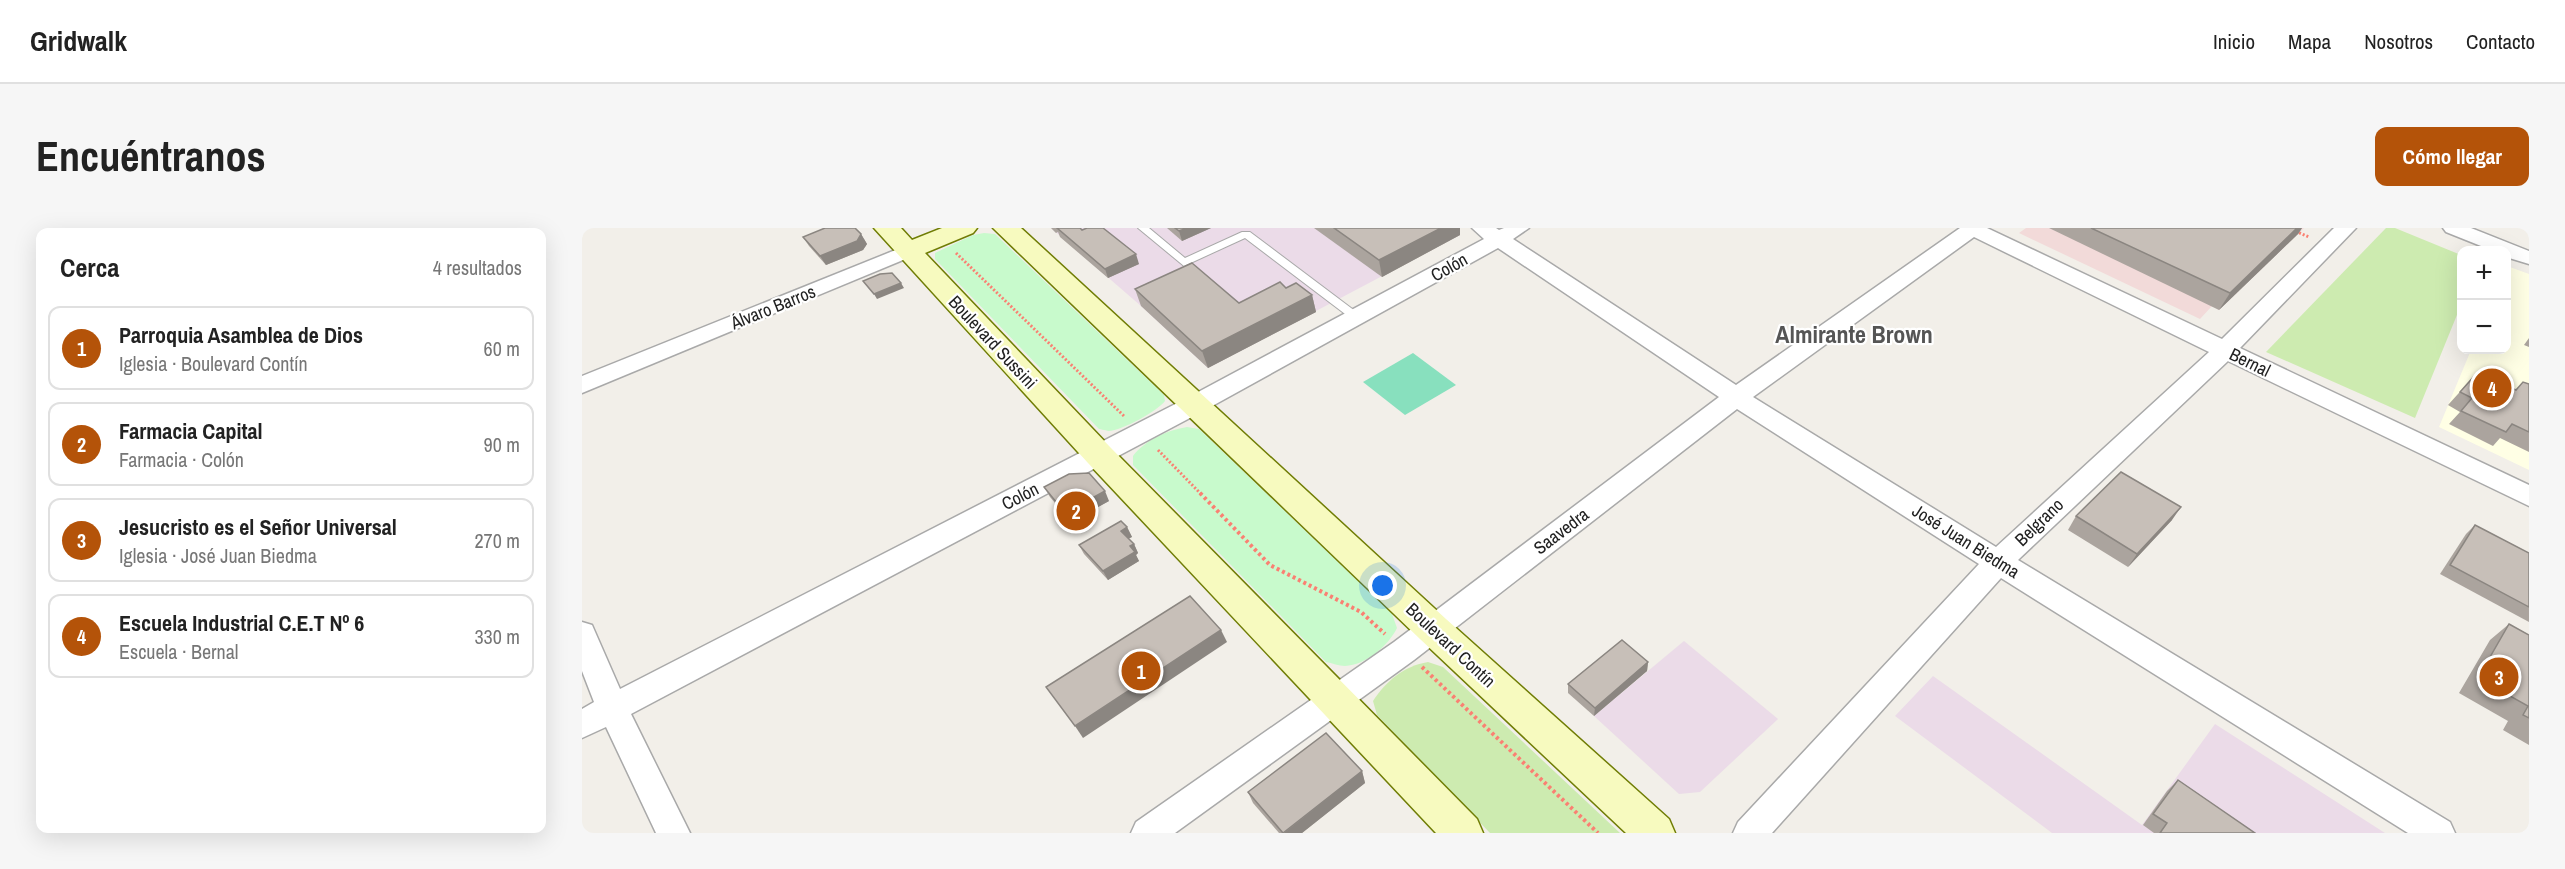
<!DOCTYPE html>
<html lang="es">
<head>
<meta charset="utf-8">
<style>
  :root { --surface:#fff; --page:#f6f6f6; --text:#222; --muted:#767676; --line:#e0e0e0; --accent:#b45309 }
  body { margin:0; font-family:"Archivo Narrow",sans-serif; background:var(--page); color:var(--text) }
  .controls { position:absolute; right:18px; top:18px; display:grid; overflow:hidden; border-radius:12px; box-shadow:0 6px 24px #0002 }
  .controls button { width:54px; height:54px; display:grid; place-items:center; padding:0; border:0; border-bottom:2px solid var(--line); background:var(--surface); color:var(--text); font:30px sans-serif }
  .you { position:absolute; left:801px; top:358px; width:21px; height:21px; margin:-15px; border:4px solid #fff; border-radius:50%; background:#1a73e8; box-shadow:0 0 0 9px #1a73e833 }
  .badge { display:grid; place-items:center; width:39px; height:39px; border-radius:50%; background:var(--accent); color:#fff; font-size:20px; font-weight:700 }
  .pin { position:absolute; translate:-50% -50%; border:3px solid #fff; box-shadow:0 2px 6px #0006 }
  .list { margin:0; padding:0; list-style:none }
  h2 { display:flex; justify-content:space-between; align-items:center; height:78px; margin:0; padding:0 24px; font-size:26px }
  h2 small { font-size:20px; font-weight:400; color:var(--muted) }
  .list li { display:grid; grid-template-columns:39px 1fr auto; gap:18px; align-items:center; box-sizing:border-box; height:84px; margin:0 12px 12px; padding:0 12px; border:2px solid var(--line); border-radius:12px }
  .list b { display:block; font-size:22px; white-space:nowrap }
  .list p { margin:0; font-size:20px; white-space:nowrap; color:var(--muted) }
  .list em { font-size:20px; font-style:normal; color:var(--muted) }
  .map { position:relative; flex:none; width:1947px; height:605px; overflow:hidden; border-radius:12px }
  header { display:flex; align-items:center; gap:36px; box-sizing:border-box; height:84px; padding:0 30px; background:var(--surface); border-bottom:2px solid var(--line) }
  header strong { font-size:28px }
  nav { display:flex; gap:33px; margin-inline-start:auto; font-size:21px }
  .intro { display:flex; align-items:center; justify-content:space-between; box-sizing:border-box; height:144px; padding:0 36px }
  h1 { margin:0; font-size:42px }
  .button { padding:15px 27px; border-radius:12px; background:var(--accent); color:#fff; font-size:21px; font-weight:700 }
  main { display:flex; gap:36px; padding:0 36px }
  aside { flex:1; background:var(--surface); border-radius:12px; box-shadow:0 6px 24px #0002 }
  .map>svg:first-child { display:block }
  .commercial { fill:#f2dad9 }
  .industrial { fill:#ebdbe8 }
  .education { fill:#ffffe5 }
  .grass { fill:#cdebb0 }
  .park { fill:#c8facc }
  .pitch { fill:#88e0be }
  .lines { fill:none; stroke-linecap:round; stroke-linejoin:round }
  .lane-casing { stroke:#a9a9a9; stroke-width:2 }
  .street-casing { stroke:#a9a9a9; stroke-width:3 }
  .secondary-casing { stroke:#707d05; stroke-width:3 }
  .path-far1 { stroke:#fa8072; stroke-width:3; stroke-dasharray:2 2; stroke-linecap:butt }
  .path { stroke:#fa8072; stroke-width:4; stroke-dasharray:3 3; stroke-linecap:butt }
  .lane { fill:#fff; fill-rule:evenodd }
  .street { fill:#fff; fill-rule:evenodd }
  .secondary { fill:#f7fabf; fill-rule:evenodd }
  .wall { fill:#aba49e }
  .shaded-wall { fill:#8b8681 }
  .building { fill:#c7bfb8; stroke:#8b8681; stroke-width:1.5 }
  .labels { text-anchor:middle; dominant-baseline:central; stroke-width:4.5; stroke-linejoin:round; paint-order:stroke }
  .street-label { font-size:18px; fill:#222; stroke:#fff }
  .district-label { font-size:24px; font-weight:bold; fill:#555; stroke:#fff }
</style>
</head>
<body>
<header>
<strong>Gridwalk</strong>
<nav><a>Inicio</a><a>Mapa</a><a>Nosotros</a><a>Contacto</a></nav>
</header>
<div class="intro"><h1>Encuéntranos</h1><a class="button">Cómo llegar</a></div>
<main>
<aside>
<h2>Cerca<small>4 resultados</small></h2>
<ul class="list">
<li><span class="badge">1</span><div><b>Parroquia Asamblea de Dios</b><p>Iglesia · Boulevard Contín</p></div><em>60 m</em></li>
<li><span class="badge">2</span><div><b>Farmacia Capital</b><p>Farmacia · Colón</p></div><em>90 m</em></li>
<li><span class="badge">3</span><div><b>Jesucristo es el Señor Universal</b><p>Iglesia · José Juan Biedma</p></div><em>270 m</em></li>
<li><span class="badge">4</span><div><b>Escuela Industrial C.E.T Nº 6</b><p>Escuela · Bernal</p></div><em>330 m</em></li>
</ul>
</aside>
<div class="map">
<svg width="1947" height="605" viewBox="0 0 1947 605">
  <rect width="100%" height="100%" fill="#f2efe9"/>
  <path class="commercial" d="M 1444,0 L 1722,0 L 1637,82 L 1630,78 L 1618,91 L 1437,5 Z"/>
  <g class="industrial">
    <path d="M 469,0 L 867,0 L 878,7 L 626,140 L 559,78 Z"/>
    <path d="M 1102,413 L 1196,491 L 1118,564 L 1097,566 L 1012,488 Z"/>
    <path d="M 1351,448 L 1560,597 L 1633,496 L 1803,605 L 1470,605 L 1313,488 Z"/>
  </g>
  <path class="education" d="M 1925,38 L 1947,46 L 1947,242 L 1857,199 L 1889,122 L 1924,122 Z"/>
  <g class="grass">
    <path d="M 1804,0 L 1813,0 L 1879,27 L 1879,77 L 1833,190 L 1684,124 Z"/>
    <path d="M 846,434 L 861,439 L 1038,605 L 908,605 L 795,487 L 791,473 C 804,453 822,438 846,434 Z"/>
  </g>
  <g class="park">
    <path d="M 402,5 L 413,6 L 582,167 L 583,173 C 577,182 539,203 527,203 C 526,203 518,201 517,201 L 353,31 L 353,25 L 391,7 Z"/>
    <path d="M 605,199 L 617,201 L 810,386 L 815,400 C 806,418 784,437 763,438 C 757,438 750,435 744,434 L 551,237 L 551,228 C 563,212 586,202 605,199 Z"/>
  </g>
  <path class="pitch" d="M 831,125 L 874,157 L 823,187 L 781,154 Z"/>
  <g class="lines">
    <defs>
      <path id="lane" d="M 556,0 L 567,0 L 603,30 L 660,4 L 668,4 L 781,89 L 779,92 L 771,92 L 663,10 L 602,38 Z"/>
      <g id="street">
        <path d="M 890,0 L 914,0 L 917,2 L 922,0 L 947,0 L 931,11 L 1154,157 L 1378,0 L 1405,0 L 1640,111 L 1752,0 L 1774,0 L 1658,120 L 1947,257 L 1947,278 L 1646,133 L 1436,332 L 1868,594 L 1873,605 L 1826,605 L 1419,350 L 1190,605 L 1151,605 L 1156,594 L 1397,336 L 1155,181 L 832,432 L 593,605 L 549,605 L 554,594 L 812,414 L 1137,169 L 916,20 L 623,182 L 49,486 L 108,605 L 74,605 L 24,499 L 0,510 L 0,481 L 12,474 L 0,443 L 0,394 L 10,397 L 38,461 L 605,170 L 902,11 ZM 1392,9 L 1627,124 L 1414,319 L 1171,169 Z"/>
        <path d="M 1861,0 L 1889,0 L 1947,23 L 1947,36 L 1924,29 L 1924,22 L 1909,22 L 1864,4 Z"/>
        <path d="M 326,17 L 333,19 L 337,23 L 333,27 L 0,165 L 0,148 Z"/>
      </g>
      <g id="secondary">
        <path d="M 292,0 L 319,0 L 330,12 L 360,0 L 395,0 L 391,5 L 343,25 L 528,219 L 895,591 L 901,605 L 854,605 L 506,235 Z"/>
        <path d="M 411,0 L 439,0 L 864,391 L 1087,591 L 1093,605 L 1044,605 L 838,411 Z"/>
      </g>
    </defs>
    <use href="#lane" class="lane-casing"/>
    <use href="#street" class="street-casing"/>
    <use href="#secondary" class="secondary-casing"/>
    <g class="path-far1">
      <path d="M 1706,0 L 1727,9"/>
      <path d="M 374,25 L 543,189"/>
      <path d="M 576,222 L 619,266"/>
    </g>
    <g class="path">
      <path d="M 618,265 L 688,337 L 779,384 L 803,406"/>
      <path d="M 840,439 L 1016,605"/>
    </g>
    <use href="#lane" class="lane"/>
    <use href="#street" class="street"/>
    <use href="#secondary" class="secondary"/>
  </g>
  <g class="wall">
    <path d="M 469,0 L 498,0 L 557,36 L 526,50 L 478,9 L 476,4 L 474,5 Z"/>
    <path d="M 585,0 L 629,0 L 600,13 Z"/>
    <path d="M 732,0 L 878,0 L 878,7 L 800,49 Z"/>
    <path d="M 1467,0 L 1720,0 L 1716,6 L 1637,82 Z"/>
    <path d="M 279,6 L 285,16 L 281,22 L 244,37 L 227,18 L 221,9 Z"/>
    <path d="M 704,60 L 730,67 L 734,84 L 626,140 L 559,78 L 553,61 L 657,75 Z"/>
    <path d="M 1947,110 L 1947,119 L 1942,117 Z"/>
    <path d="M 1895,145 L 1934,162 L 1947,156 L 1947,224 L 1918,210 L 1911,218 L 1867,196 L 1878,184 L 1866,177 Z"/>
    <path d="M 462,259 L 527,273 L 489,294 L 468,269 Z"/>
    <path d="M 1494,288 L 1590,292 L 1546,339 L 1486,302 Z"/>
    <path d="M 1893,297 L 1947,325 L 1947,394 L 1858,346 L 1884,306 Z"/>
    <path d="M 545,299 L 550,309 L 546,310 L 552,316 L 556,325 L 554,327 L 557,333 L 526,352 L 502,326 L 497,317 Z"/>
    <path d="M 1927,396 L 1947,407 L 1947,517 L 1921,502 L 1926,493 L 1877,465 L 1908,412 Z"/>
    <path d="M 1066,434 L 1065,443 L 1012,488 L 986,465 L 986,456 Z"/>
    <path d="M 780,543 L 783,555 L 720,605 L 697,605 L 671,575 L 666,564 Z"/>
    <path d="M 1596,552 L 1673,605 L 1572,605 L 1561,597 L 1585,563 Z"/>
  </g>
  <g class="shaded-wall">
    <path d="M 605,0 L 629,0 L 600,13 L 597,3 Z"/>
    <path d="M 859,0 L 878,0 L 878,7 L 800,49 L 797,32 Z"/>
    <path d="M 1715,0 L 1720,0 L 1716,6 L 1637,82 L 1648,65 Z"/>
    <path d="M 279,6 L 285,16 L 281,22 L 244,37 L 238,28 Z"/>
    <path d="M 554,26 L 557,36 L 526,50 L 523,41 Z"/>
    <path d="M 319,55 L 322,60 L 295,71 L 292,66 Z"/>
    <path d="M 730,67 L 734,84 L 626,140 L 620,123 Z"/>
    <path d="M 523,263 L 527,273 L 489,294 L 483,285 Z"/>
    <path d="M 1599,279 L 1590,292 L 1546,339 L 1555,326 Z"/>
    <path d="M 545,299 L 550,309 L 544,312 L 539,303 Z"/>
    <path d="M 552,316 L 556,325 L 554,327 L 557,333 L 526,352 L 521,343 L 548,318 Z"/>
    <path d="M 639,402 L 645,414 L 501,510 L 493,498 Z"/>
    <path d="M 1066,434 L 1065,443 L 1012,488 L 1013,480 Z"/>
    <path d="M 780,543 L 783,555 L 720,605 L 702,605 Z"/>
  </g>
  <g class="building">
    <path d="M 243,0 L 273,0 L 279,6 L 275,13 L 238,28 L 221,9 Z"/>
    <path d="M 475,0 L 498,0 L 500,2 L 505,0 L 521,0 L 554,26 L 523,41 Z"/>
    <path d="M 593,0 L 605,0 L 597,3 Z"/>
    <path d="M 752,0 L 859,0 L 797,32 Z"/>
    <path d="M 1509,0 L 1715,0 L 1648,65 Z"/>
    <path d="M 610,35 L 657,75 L 698,54 L 704,60 L 714,55 L 730,67 L 620,123 L 553,61 Z"/>
    <path d="M 310,45 L 319,55 L 292,66 L 281,53 L 298,46 Z"/>
    <path d="M 1895,145 L 1934,162 L 1941,154 L 1947,156 L 1947,204 L 1930,196 L 1924,204 L 1879,183 L 1890,170 L 1878,164 Z"/>
    <path d="M 1539,244 L 1599,279 L 1555,326 L 1494,288 Z"/>
    <path d="M 507,245 L 523,263 L 483,285 L 462,259 L 487,246 Z"/>
    <path d="M 539,293 L 545,299 L 539,303 L 552,316 L 548,318 L 553,324 L 521,343 L 497,317 Z"/>
    <path d="M 1893,297 L 1947,325 L 1947,379 L 1868,337 Z"/>
    <path d="M 608,368 L 639,402 L 493,498 L 464,459 Z"/>
    <path d="M 1927,396 L 1947,407 L 1947,490 L 1941,487 L 1946,478 L 1896,450 Z"/>
    <path d="M 1040,412 L 1066,434 L 1013,480 L 986,456 Z"/>
    <path d="M 744,505 L 780,543 L 701,605 L 666,564 Z"/>
    <path d="M 1596,552 L 1673,605 L 1578,605 L 1585,595 L 1571,586 Z"/>
  </g>
  <g class="labels">
    <g class="street-label">
      <text transform="translate(867 39) rotate(-29)">Colón</text>
      <text transform="translate(191 79) rotate(-22)">Álvaro Barros</text>
      <text transform="translate(411 114) rotate(47)">Boulevard Sussini</text>
      <text transform="translate(1668 134) rotate(26)">Bernal</text>
      <text transform="translate(438 268) rotate(-27)">Colón</text>
      <text transform="translate(1457 294) rotate(-44)">Belgrano</text>
      <text transform="translate(979 303) rotate(-37)">Saavedra</text>
      <text transform="translate(1384 313) rotate(32)">José Juan Biedma</text>
      <text transform="translate(869 417) rotate(43)">Boulevard Contín</text>
    </g>
    <g class="district-label">
      <text x="1272" y="106">Almirante Brown</text>
    </g>
  </g>
</svg>
<div class="controls">
<button>+</button>
<button>−</button>
</div>
<div class="you"></div>
<div class="pin badge" style="left:559px;top:443px">1</div>
<div class="pin badge" style="left:494px;top:283px">2</div>
<div class="pin badge" style="left:1917px;top:449px">3</div>
<div class="pin badge" style="left:1910px;top:160px">4</div>
</div>
</main>
</body>
</html>
